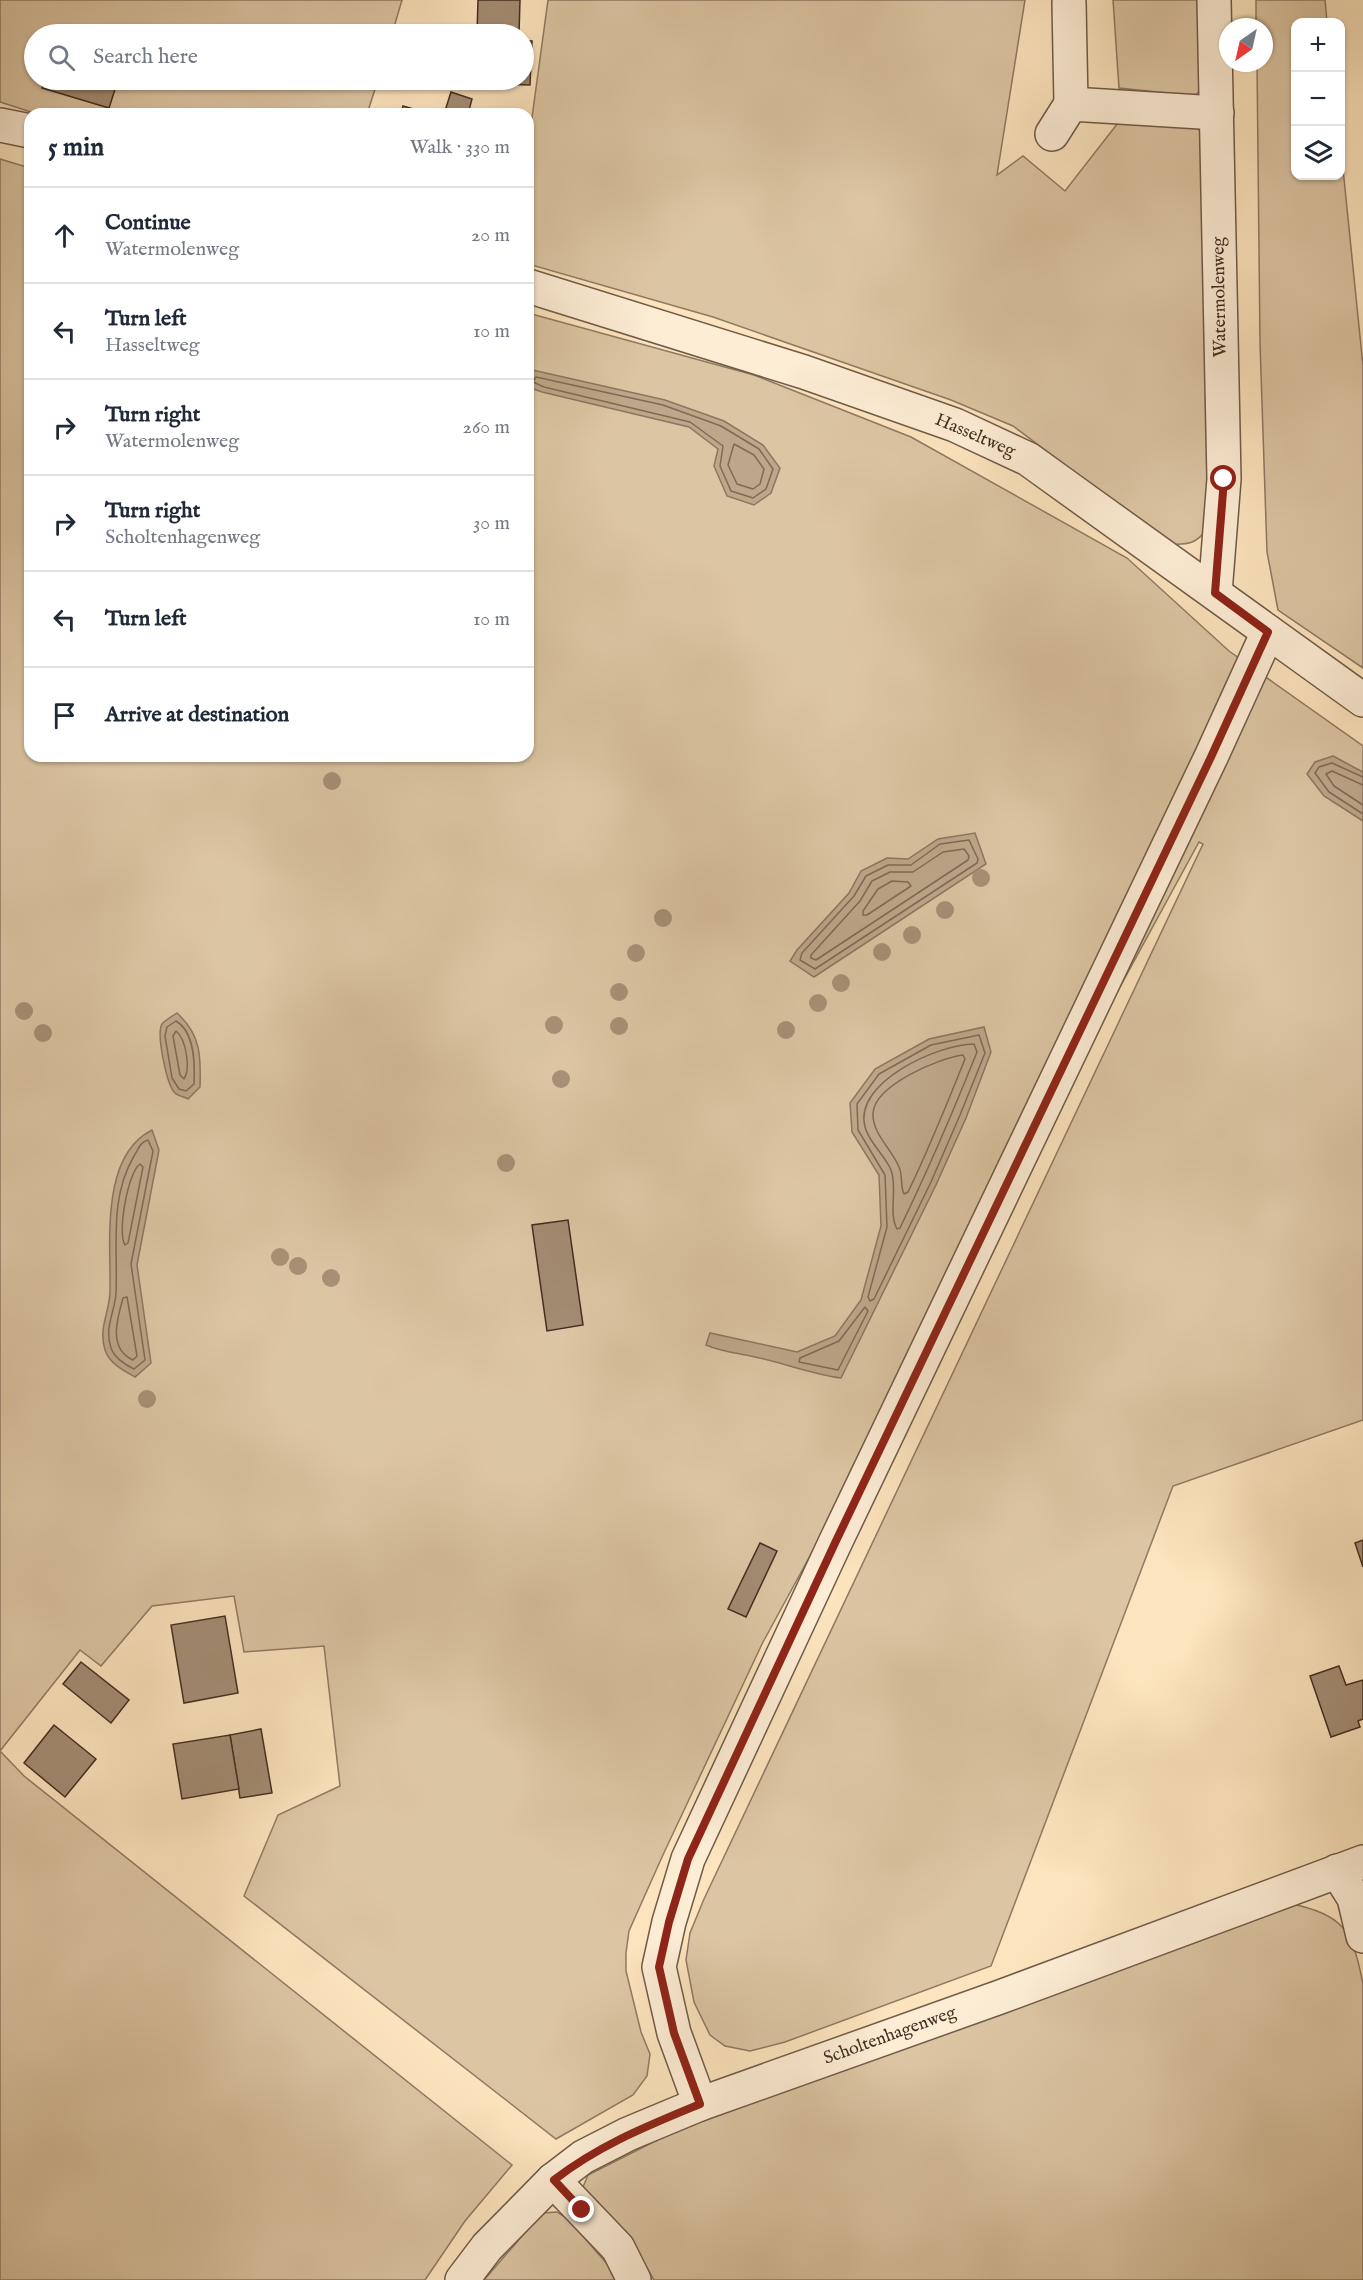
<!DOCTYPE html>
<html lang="en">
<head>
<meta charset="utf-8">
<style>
  :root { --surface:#fff; --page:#f6f6f7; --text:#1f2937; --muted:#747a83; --line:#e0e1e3 }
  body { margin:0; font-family:"IM FELL English",serif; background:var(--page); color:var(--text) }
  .controls { position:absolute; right:18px; top:18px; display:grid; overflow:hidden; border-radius:12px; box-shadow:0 2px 4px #0004 }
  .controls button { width:54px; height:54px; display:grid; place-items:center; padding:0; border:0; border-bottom:2px solid var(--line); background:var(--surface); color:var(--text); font:30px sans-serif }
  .compass { position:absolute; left:1219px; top:18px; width:54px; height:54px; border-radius:50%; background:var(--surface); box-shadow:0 2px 4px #0004; rotate:214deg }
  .stop { position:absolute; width:18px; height:18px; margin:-14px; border:4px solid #8f2418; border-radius:50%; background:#fff }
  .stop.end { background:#8f2418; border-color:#fff; box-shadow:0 2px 6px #0008 }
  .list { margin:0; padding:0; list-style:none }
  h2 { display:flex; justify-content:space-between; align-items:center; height:78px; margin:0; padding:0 24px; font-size:26px }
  h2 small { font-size:20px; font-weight:400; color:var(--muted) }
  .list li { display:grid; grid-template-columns:39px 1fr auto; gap:18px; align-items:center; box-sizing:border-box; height:96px; padding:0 24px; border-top:2px solid var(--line) }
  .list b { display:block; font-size:22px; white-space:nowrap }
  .list p { margin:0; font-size:20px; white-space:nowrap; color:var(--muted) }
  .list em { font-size:20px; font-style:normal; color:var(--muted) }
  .icon { flex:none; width:33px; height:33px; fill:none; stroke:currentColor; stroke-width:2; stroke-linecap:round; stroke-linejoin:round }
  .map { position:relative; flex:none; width:1363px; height:2280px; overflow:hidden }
  .search { position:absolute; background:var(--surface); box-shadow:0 2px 4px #0004; left:24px; top:24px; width:510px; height:66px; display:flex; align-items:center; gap:15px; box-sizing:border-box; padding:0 21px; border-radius:33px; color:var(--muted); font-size:22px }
  .panel { position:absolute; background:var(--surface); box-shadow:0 2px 4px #0004; left:24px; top:108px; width:510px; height:654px; border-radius:18px }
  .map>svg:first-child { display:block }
  .green { fill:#dcc5a3; stroke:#8f7962; stroke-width:1.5 }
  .water { fill:#bda689; stroke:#8c765f; stroke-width:1.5 }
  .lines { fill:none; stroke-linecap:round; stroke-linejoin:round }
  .shore { stroke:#806a55; stroke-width:1.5 }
  .building { fill:#a38c73; stroke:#422d21; stroke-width:1.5 }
  .minor-casing { stroke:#705b48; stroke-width:36 }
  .minor { stroke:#fdedd5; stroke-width:33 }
  .tree { fill:#a79076 }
  .route { stroke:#8f2418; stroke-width:8 }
  .labels { text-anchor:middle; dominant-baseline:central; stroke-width:5; stroke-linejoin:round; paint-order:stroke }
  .street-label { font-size:18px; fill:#422d21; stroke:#fdedd5 }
</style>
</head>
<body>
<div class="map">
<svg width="1363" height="2280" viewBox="0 0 1363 2280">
  <rect width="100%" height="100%" fill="#fce4be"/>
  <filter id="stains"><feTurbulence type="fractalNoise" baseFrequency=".00333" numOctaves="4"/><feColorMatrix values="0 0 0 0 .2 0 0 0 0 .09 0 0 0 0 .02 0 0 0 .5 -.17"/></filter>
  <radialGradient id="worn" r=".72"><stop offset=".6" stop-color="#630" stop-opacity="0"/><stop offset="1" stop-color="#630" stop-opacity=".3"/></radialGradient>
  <g class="green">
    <path d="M 0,0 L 402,0 L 392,34 L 34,34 L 34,80 L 378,80 L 367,114 L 37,114 L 0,102 Z"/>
    <path d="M 548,0 L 1025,0 L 997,175 L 1023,156 L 1065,191 L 1121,119 L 1196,126 L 1208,141 L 1208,528 C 1197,543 1189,545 1171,544 L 1013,426 L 951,400 L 713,317 L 528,264 L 528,147 Z"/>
    <path d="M 1113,0 L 1204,0 L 1205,84 L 1195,96 L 1119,88 Z"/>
    <path d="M 1256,0 L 1325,0 L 1327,22 L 1296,22 L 1296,176 L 1340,176 L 1341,149 L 1363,366 L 1363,668 L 1278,610 L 1267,552 L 1260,343 L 1257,63 L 1264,63 L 1264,27 L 1256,27 Z"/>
    <path d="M 0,159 L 30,168 L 30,756 L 528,756 L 528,313 L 754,375 L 911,437 L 1127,558 L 1229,651 L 1363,746 L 1363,1420 L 1173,1486 L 991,1966 L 785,2042 L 750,2051 L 725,2046 L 710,2035 L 694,2002 L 686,1960 L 690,1933 L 704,1899 L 1203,844 L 1199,842 L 762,1644 L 662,1857 L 629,1931 L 626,1953 L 626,1971 L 641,2032 L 650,2054 L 647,2076 L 633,2095 L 556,2139 L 244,1896 L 278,1815 L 340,1786 L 324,1646 L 244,1652 L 234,1596 L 152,1606 L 101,1666 L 80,1650 L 0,1751 Z"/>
    <path d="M 0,1751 L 24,1776 L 512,2165 L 465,2221 L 425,2280 L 0,2280 Z"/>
    <path d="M 1288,1903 C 1344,1915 1352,1929 1363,1984 L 1363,2280 L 654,2280 L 636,2250 L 583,2187 L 588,2175 L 709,2114 Z"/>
    <path d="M 557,2212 L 569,2220 L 621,2280 L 484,2280 L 542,2213 Z"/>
  </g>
  <g class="water">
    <path d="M 528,369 L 665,400 L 724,421 L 763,445 L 780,468 L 771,493 L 754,505 L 727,496 L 714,466 L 718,449 L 689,427 L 542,392 L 528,387 Z"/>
    <path d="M 1333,756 L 1363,772 L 1363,821 L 1324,796 L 1307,774 L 1315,762 Z"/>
    <path d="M 975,833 L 986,864 L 814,977 L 790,961 L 797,950 L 849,893 L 861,871 L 887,858 L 908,859 L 938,839 Z"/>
    <path d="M 177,1013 C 201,1035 201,1056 200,1087 L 188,1099 C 185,1097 178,1096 175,1093 C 167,1086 156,1034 162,1024 C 165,1020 173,1016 177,1013 Z"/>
    <path d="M 984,1027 L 991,1052 L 966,1118 L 936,1185 L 841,1378 C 811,1374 784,1363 755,1357 C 738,1353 722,1352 706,1345 L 710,1333 L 797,1352 L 835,1336 L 861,1300 L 881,1226 L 879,1175 L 852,1132 L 850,1103 L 875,1069 L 929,1039 Z"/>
    <path d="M 152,1130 L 159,1150 L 137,1265 L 151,1363 L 135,1377 C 124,1371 109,1363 105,1350 C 98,1327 110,1312 110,1291 C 111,1242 100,1156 152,1130 Z"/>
  </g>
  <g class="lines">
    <g class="shore">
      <path d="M 536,377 L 663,405 L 721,426 L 759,449 L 773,469 L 766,489 L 753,498 L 731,491 L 720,466 L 723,446 L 690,422 L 544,387 L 533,382 Z"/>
      <path d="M 734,444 L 754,455 L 764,469 L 760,484 L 753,489 L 737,484 L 728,465 Z"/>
      <path d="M 1363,777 L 1332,763 L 1319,767 L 1315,773 L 1329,792 L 1363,814"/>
      <path d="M 1363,785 L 1332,771 L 1326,774 L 1334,786 L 1363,805"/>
      <path d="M 969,840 L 978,859 L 977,863 L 815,969 L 800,960 L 802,953 L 854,896 L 866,876 L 888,865 L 911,865 L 940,844 Z"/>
      <path d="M 964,849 L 969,856 L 968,860 L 816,960 L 811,958 L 811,955 L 860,901 L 872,881 L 890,872 L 913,872 L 943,852 Z"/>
      <path d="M 892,881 L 908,882 L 911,886 L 867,915 L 863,915 L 863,911 L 878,889 Z"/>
      <path d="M 176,1021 C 195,1032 195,1064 194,1084 L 186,1091 L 179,1089 L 172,1078 L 165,1036 L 167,1027 Z"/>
      <path d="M 176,1031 C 186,1039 191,1069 184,1079 L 180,1075 L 173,1036 Z"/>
      <path d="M 979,1035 L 985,1053 L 960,1115 L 931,1182 L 874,1299 L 870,1301 L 868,1297 L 887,1227 L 885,1175 L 858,1130 L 857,1104 L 879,1074 L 931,1045 Z"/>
      <path d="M 974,1044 L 977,1052 C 953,1112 928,1170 900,1228 L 897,1229 C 888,1213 898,1188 891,1170 C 885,1155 869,1143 865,1127 C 853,1082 939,1044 974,1044 Z"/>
      <path d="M 963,1055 L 965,1059 C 947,1104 929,1149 908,1192 L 904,1194 C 900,1185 903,1175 899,1167 C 892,1149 872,1134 873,1113 C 875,1085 939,1058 963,1055 Z"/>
      <path d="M 148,1140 L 153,1151 L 131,1264 L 145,1360 L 134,1369 C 125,1365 114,1357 111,1348 C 104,1327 115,1312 116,1293 C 118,1246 109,1199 134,1156 C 138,1150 140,1142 148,1140 Z"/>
      <path d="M 140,1164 L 143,1167 L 128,1243 L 125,1245 C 117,1233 128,1172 140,1164 Z"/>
      <path d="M 127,1297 L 137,1356 L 133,1360 C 108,1349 117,1319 123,1298 Z"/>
      <path d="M 865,1307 L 868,1311 L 838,1370 L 799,1362 L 800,1358 L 839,1341 Z"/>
    </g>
  </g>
  <g class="building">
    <path d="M 478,0 L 520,0 L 519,34 L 477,34 Z"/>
    <path d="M 404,26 L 425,32 L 424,34 L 402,34 Z"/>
    <path d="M 524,41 L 532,41 L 530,85 L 499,84 L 499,80 L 524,80 Z"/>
    <path d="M 45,80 L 118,80 L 109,108 L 42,88 Z"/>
    <path d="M 451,92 L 472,99 L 468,114 L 444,114 Z"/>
    <path d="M 403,106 L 431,114 L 401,114 Z"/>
    <path d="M 568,1220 L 583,1325 L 547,1331 L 532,1225 Z"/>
    <path d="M 1363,1540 L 1363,1567 L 1355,1543 Z"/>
    <path d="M 760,1543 L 777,1551 L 746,1617 L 728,1609 Z"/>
    <path d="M 225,1616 L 238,1693 L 184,1703 L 171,1625 Z"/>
    <path d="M 81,1662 L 129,1700 L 111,1723 L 63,1684 Z"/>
    <path d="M 1339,1666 L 1346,1685 L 1363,1680 L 1363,1719 L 1358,1721 L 1360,1727 L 1331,1737 L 1310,1676 Z"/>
    <path d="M 54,1725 L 96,1759 L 65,1797 L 24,1763 Z"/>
    <path d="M 261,1729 L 272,1793 L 240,1798 L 230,1735 Z"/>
    <path d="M 230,1735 L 239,1789 L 182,1799 L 173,1744 Z"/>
  </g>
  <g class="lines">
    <defs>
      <g id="minor">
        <path d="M 1214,0 L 1224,479 L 1215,593"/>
        <path d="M 1069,3 L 1071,104"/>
        <path d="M 0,125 L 30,131"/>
        <path d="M 1052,134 L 1071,104 L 1217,113"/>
        <path d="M 528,286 L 804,372 L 955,425 L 1028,459 L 1363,700"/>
        <path d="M 1337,1871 L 1354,1898 L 1363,1936"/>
        <path d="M 700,2104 L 674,2033 L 659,1967 L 669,1922 L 688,1859 L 835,1543 L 1211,757 L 1268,632"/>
        <path d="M 553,2180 L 618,2248 L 634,2280"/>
        <path d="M 462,2280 L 487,2247 L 553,2180 L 583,2157 L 628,2134 L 700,2104 L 1000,1997 L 1363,1862"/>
      </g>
    </defs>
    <use href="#minor" class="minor-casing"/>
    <use href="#minor" class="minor"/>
  </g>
  <g class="tree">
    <circle cx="332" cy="781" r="9"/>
    <circle cx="981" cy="878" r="9"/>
    <circle cx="945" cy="910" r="9"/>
    <circle cx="663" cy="918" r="9"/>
    <circle cx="912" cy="935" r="9"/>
    <circle cx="882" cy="952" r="9"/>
    <circle cx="636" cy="953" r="9"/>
    <circle cx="841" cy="983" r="9"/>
    <circle cx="619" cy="992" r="9"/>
    <circle cx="818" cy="1003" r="9"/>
    <circle cx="24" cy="1011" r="9"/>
    <circle cx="554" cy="1025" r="9"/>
    <circle cx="619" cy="1026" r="9"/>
    <circle cx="786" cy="1030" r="9"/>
    <circle cx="43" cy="1033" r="9"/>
    <circle cx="561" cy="1079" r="9"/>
    <circle cx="506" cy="1163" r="9"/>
    <circle cx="280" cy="1257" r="9"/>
    <circle cx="298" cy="1266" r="9"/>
    <circle cx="331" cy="1278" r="9"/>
    <circle cx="147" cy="1399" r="9"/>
  </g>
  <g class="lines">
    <path class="route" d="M 582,2210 L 554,2180 C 599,2145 647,2126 700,2104 L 674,2033 L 659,1967 L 669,1922 L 688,1859 L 835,1543 L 1211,757 L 1268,632 L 1215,593 L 1224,479"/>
  </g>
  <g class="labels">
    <g class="street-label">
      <text transform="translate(1220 297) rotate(-91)">Watermolenweg</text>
      <text transform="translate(975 436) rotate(23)">Hasseltweg</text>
      <text transform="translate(890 2036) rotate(-20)">Scholtenhagenweg</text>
    </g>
  </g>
  <rect width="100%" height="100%" filter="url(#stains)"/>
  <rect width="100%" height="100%" fill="url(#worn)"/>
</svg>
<div class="controls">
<button>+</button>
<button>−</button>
<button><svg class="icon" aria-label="layers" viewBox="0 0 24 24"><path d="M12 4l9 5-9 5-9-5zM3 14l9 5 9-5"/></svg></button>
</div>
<svg class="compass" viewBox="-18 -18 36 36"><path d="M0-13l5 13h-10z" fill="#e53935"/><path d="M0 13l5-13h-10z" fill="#747a83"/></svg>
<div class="stop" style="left:1224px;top:479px"></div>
<div class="stop end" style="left:582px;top:2210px"></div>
<div class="search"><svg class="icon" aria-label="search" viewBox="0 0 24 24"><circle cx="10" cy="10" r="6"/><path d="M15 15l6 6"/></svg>Search here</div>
<section class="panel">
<h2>5 min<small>Walk · 330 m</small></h2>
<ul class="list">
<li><svg class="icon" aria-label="ahead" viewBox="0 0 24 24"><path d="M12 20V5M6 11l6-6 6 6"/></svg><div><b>Continue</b><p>Watermolenweg</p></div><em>20 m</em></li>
<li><svg class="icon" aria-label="left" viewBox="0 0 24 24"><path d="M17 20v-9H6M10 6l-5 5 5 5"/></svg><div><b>Turn left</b><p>Hasseltweg</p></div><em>10 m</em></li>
<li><svg class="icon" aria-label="right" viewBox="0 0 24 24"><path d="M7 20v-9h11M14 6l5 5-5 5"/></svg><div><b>Turn right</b><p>Watermolenweg</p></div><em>260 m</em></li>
<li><svg class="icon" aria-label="right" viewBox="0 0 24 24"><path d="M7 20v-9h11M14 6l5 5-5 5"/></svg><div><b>Turn right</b><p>Scholtenhagenweg</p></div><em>30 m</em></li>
<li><svg class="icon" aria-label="left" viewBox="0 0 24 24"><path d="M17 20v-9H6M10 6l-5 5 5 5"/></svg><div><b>Turn left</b></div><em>10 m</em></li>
<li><svg class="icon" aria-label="arrive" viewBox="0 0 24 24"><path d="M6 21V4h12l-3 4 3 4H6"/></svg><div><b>Arrive at destination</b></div></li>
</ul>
</section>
</div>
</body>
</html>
